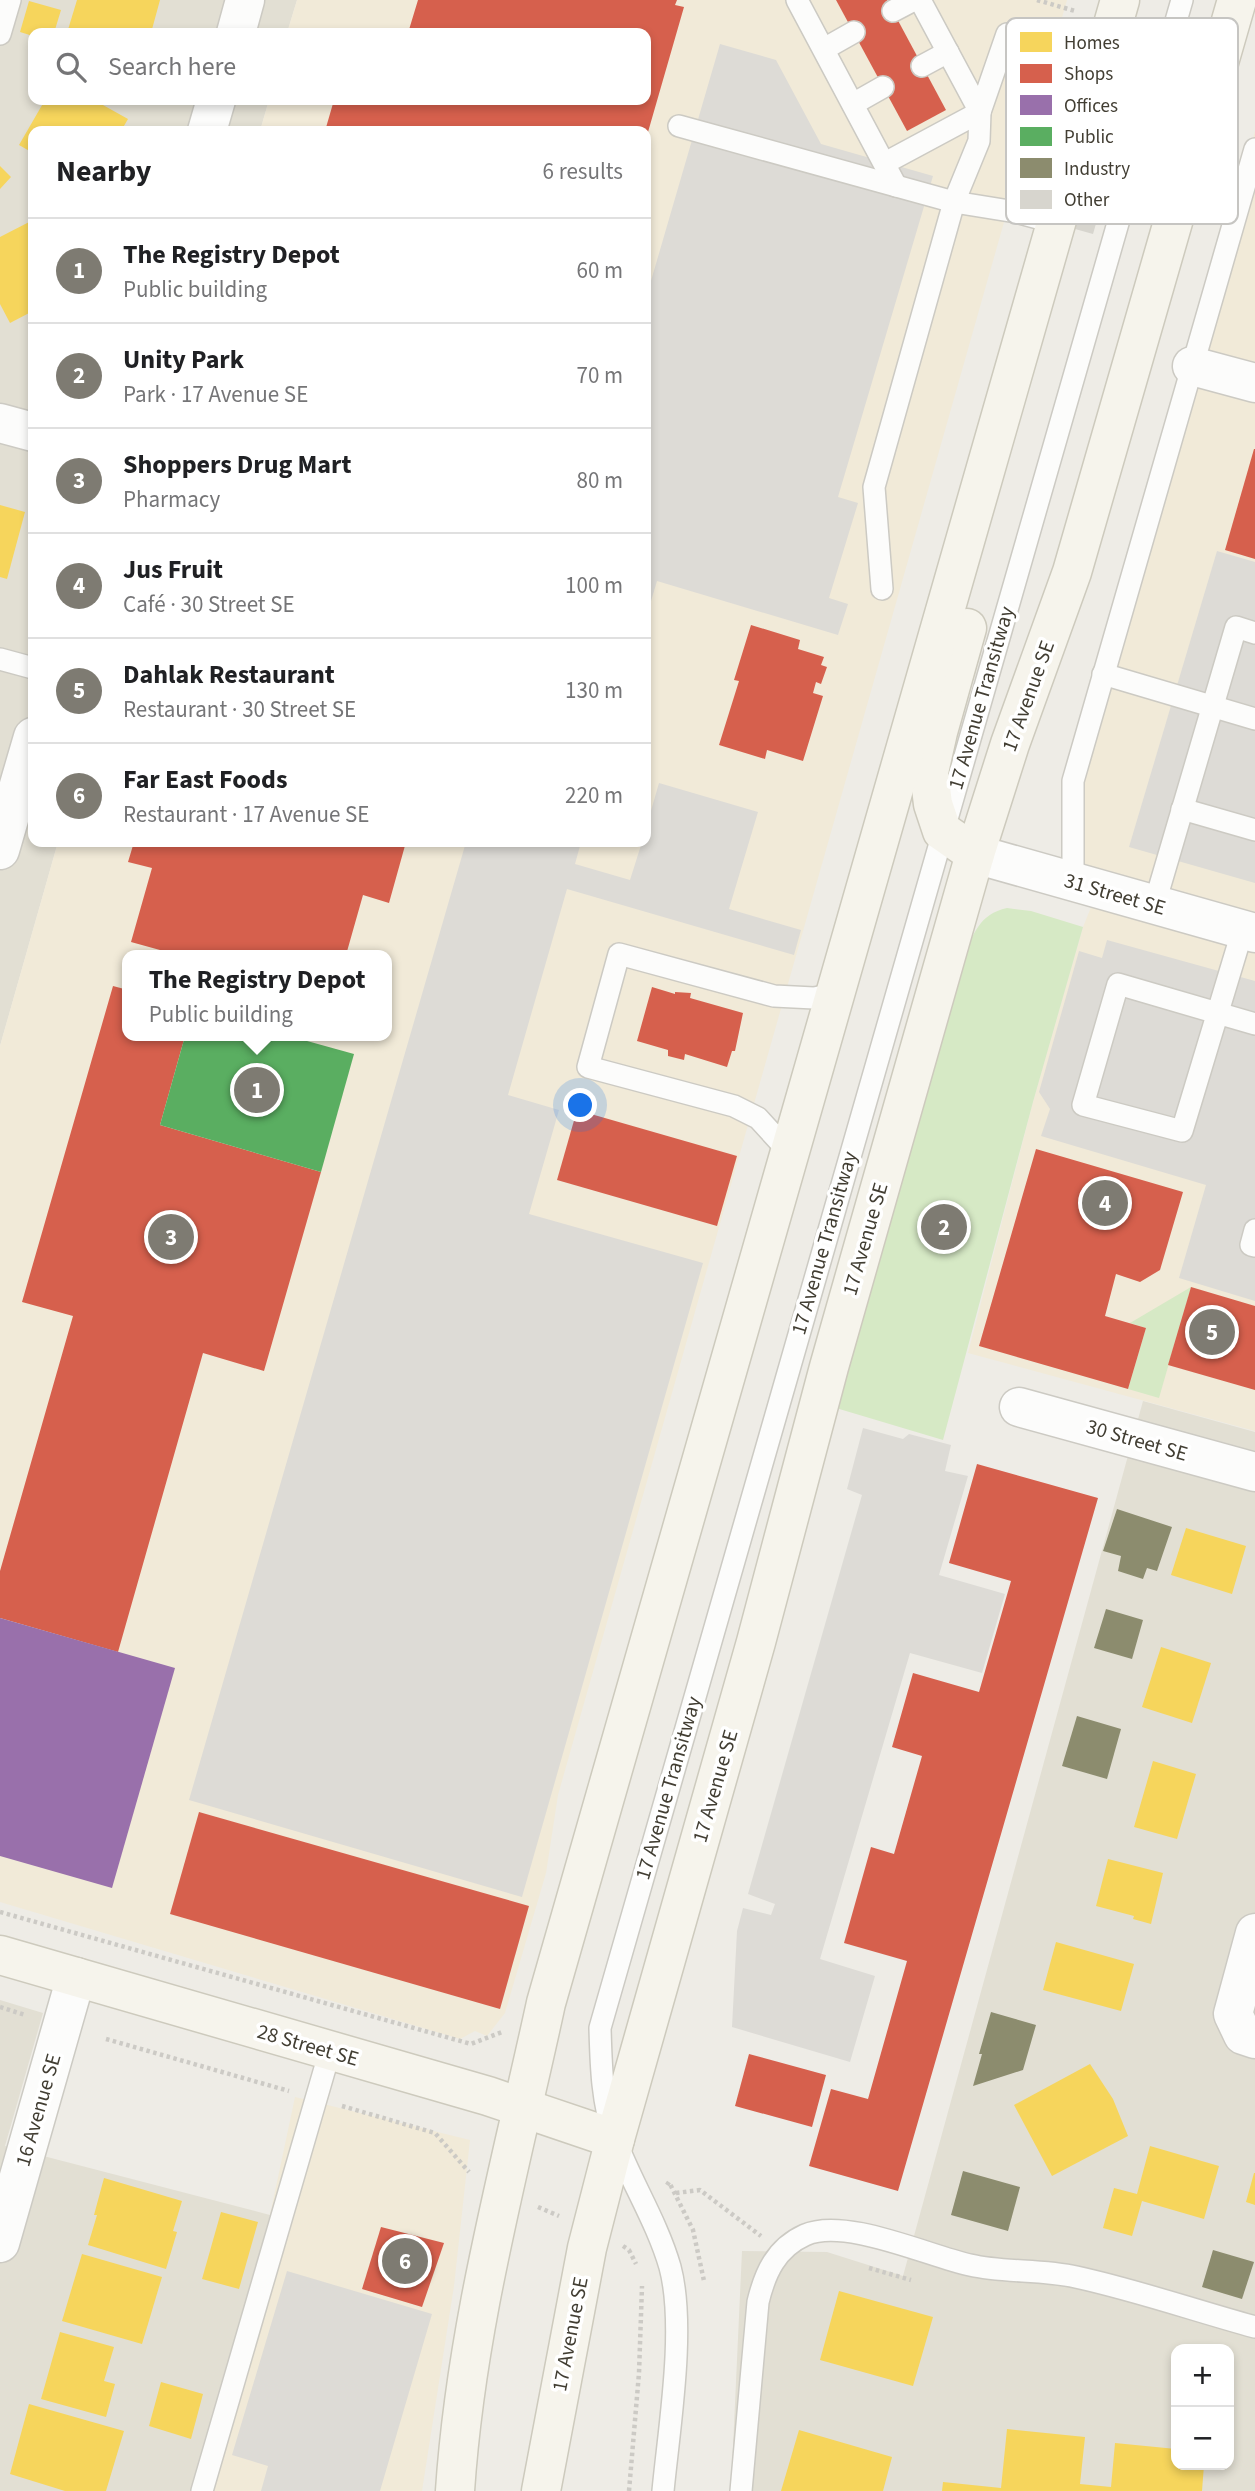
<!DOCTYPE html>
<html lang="en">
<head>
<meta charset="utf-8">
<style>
  :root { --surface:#fff; --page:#f2f2f2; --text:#202124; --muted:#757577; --line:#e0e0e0; --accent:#7e7b72 }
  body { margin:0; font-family:"Source Sans 3",sans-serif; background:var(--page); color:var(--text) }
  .controls { position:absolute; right:21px; bottom:21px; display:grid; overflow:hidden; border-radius:14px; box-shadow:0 4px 10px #0003 }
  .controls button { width:63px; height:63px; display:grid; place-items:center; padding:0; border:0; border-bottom:2px solid var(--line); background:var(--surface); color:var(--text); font:35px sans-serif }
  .you { position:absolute; left:581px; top:1106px; width:24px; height:24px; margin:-18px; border:5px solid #fff; border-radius:50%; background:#1a73e8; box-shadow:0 0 0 10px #1a73e833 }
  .badge { display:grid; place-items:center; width:46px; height:46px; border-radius:50%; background:var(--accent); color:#fff; font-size:23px; font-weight:700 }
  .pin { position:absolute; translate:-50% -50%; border:4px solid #fff; box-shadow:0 2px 7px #0006 }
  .popup { position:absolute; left:122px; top:950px; width:270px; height:91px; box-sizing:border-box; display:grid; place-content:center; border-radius:14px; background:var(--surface); filter:drop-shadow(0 2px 5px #0005); font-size:23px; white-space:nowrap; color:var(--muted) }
  .popup b { font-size:26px; color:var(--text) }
  .popup::after { content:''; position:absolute; left:50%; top:100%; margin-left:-14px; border:14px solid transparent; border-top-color:var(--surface) }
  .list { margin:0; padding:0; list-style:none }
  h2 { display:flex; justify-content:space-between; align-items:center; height:91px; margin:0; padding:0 28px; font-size:30px }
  h2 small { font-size:23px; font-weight:400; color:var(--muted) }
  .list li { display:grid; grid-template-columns:46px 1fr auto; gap:21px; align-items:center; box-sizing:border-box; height:105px; padding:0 28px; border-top:2px solid var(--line) }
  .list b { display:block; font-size:26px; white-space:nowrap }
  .list p { margin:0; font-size:23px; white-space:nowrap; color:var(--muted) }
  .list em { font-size:23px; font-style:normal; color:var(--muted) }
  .icon { flex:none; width:38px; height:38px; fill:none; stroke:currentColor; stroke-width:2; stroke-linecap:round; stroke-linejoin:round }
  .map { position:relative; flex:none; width:1255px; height:2491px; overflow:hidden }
  .search { position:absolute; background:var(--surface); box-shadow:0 4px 10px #0003; left:28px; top:28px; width:623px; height:77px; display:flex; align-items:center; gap:18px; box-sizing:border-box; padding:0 24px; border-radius:14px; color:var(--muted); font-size:26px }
  .panel { position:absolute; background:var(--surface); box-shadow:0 4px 10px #0003; left:28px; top:126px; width:623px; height:721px; border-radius:14px }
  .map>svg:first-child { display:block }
  .residential { fill:#e2dfd3; fill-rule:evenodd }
  .commercial { fill:#f1ead8; fill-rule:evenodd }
  .green { fill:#d6e9c5 }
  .parking { fill:#dddbd6 }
  .homes { fill:#f6d55c }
  .shops { fill:#d6604d }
  .offices { fill:#9970ab }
  .public { fill:#5aae61 }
  .industry { fill:#8c8c6e }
  .building { fill:#d7d5ce }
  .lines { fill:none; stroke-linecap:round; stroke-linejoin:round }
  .lane-casing { stroke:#cccac3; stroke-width:24 }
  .street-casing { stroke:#cccac3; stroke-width:41 }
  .secondary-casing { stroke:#cdcabd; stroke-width:41 }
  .path { stroke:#cccac5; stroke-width:4.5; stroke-dasharray:3.5 3.5; stroke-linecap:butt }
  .lane { stroke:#fcfcfb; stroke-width:21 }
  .street { stroke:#fcfcfb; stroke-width:38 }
  .secondary { stroke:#f6f4ec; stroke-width:38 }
  .labels { text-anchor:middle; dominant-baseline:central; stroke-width:7; stroke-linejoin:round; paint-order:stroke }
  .street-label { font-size:21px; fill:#423e33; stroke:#fff }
  .key { fill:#fff; stroke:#c6c5c2; stroke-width:2 }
  .key-label { font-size:19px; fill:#423e33 }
</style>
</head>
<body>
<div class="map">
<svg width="1255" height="2491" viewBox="0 0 1255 2491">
  <rect width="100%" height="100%" fill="#eeece6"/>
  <g class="residential">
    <path d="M 0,0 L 297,0 L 287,33 L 33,33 L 33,100 L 269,100 L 260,131 L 33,131 L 33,842 L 58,842 L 0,1046 Z"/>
    <path d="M 1143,1401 L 1255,1432 L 1255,2491 L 731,2491 L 742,2251 L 827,2252 L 903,2276 ZM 1176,2349 L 1229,2349 L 1229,2465 L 1176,2465 Z"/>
    <path d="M 0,2000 L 43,2013 L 5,2146 L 270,2215 L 195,2491 L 0,2491 Z"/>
  </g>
  <g class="commercial">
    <path d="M 297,0 L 1067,0 L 558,1795 L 546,1873 L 505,2013 L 487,2036 L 475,2031 L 460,2039 L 0,1902 L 0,1046 L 58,842 L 646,842 L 646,131 L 260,131 L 269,100 L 646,100 L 646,33 L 287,33 ZM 128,955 L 386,955 L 386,1036 L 128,1036 Z"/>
    <path d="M 1255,131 L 1255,1431 L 968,1353 L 1033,1102 L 1083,927 L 1098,890 L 1073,882 L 1071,818 Z"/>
    <path d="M 295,2097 L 470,2140 L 454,2286 L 422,2491 L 195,2491 L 270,2215 Z"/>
  </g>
  <g class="green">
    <path d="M 1007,908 L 1031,911 L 1083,927 L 1033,1102 L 943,1440 L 836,1408 L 963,957 C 974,934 979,914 1007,908 Z"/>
    <path d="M 1191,1287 L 1159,1398 L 1128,1389 L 1146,1328 L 1130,1323 Z"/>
  </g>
  <g class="parking">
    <path d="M 720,44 L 776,60 L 821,144 L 933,176 L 838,497 L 858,503 L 829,598 L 848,604 L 838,635 L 657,581 L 646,618 L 646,298 Z"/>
    <path d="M 1217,551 L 1255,562 L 1255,883 L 1129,847 Z"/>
    <path d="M 659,783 L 758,812 L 729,909 L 801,930 L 794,955 L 567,889 L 508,1095 L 559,1110 L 529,1214 L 703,1263 L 522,1897 L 189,1800 L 466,842 L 581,842 L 575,864 L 630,880 L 642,842 L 646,842 L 646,828 Z"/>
    <path d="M 1107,940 L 1255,981 L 1255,1301 L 1179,1278 L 1206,1185 L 1041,1136 L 1050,1109 L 1039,1092 L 1079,951 L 1102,958 Z"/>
    <path d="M 863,1428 L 903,1439 L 909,1434 L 951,1445 L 945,1471 L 968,1476 L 939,1575 L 1005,1594 L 982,1673 L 910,1653 L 820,1959 L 875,1976 L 850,2062 L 732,2027 L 737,1931 L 743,1908 L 771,1915 L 775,1904 L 748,1894 L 862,1495 L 847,1489 Z"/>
    <path d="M 287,2271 L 432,2314 L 380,2491 L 261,2491 L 268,2466 L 232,2455 Z"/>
  </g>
  <g class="homes">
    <path d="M 77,0 L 160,0 L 151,33 L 67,33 Z"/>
    <path d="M 29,1 L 61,10 L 54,33 L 33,33 L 33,36 L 20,32 Z"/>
    <path d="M 45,100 L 94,100 L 128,119 L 121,131 L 33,131 L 33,153 L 19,145 Z"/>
    <path d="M 0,166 L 11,177 L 0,189 Z"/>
    <path d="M 33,220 L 33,311 L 10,323 L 0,304 L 0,237 Z"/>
    <path d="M 0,505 L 25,512 L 7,579 L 0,577 Z"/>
    <path d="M 1186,1528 L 1246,1546 L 1232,1594 L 1171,1575 Z"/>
    <path d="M 1161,1647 L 1211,1663 L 1192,1723 L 1142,1707 Z"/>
    <path d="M 1153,1761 L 1196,1774 L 1177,1839 L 1134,1827 Z"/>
    <path d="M 1108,1859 L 1163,1873 L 1151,1924 L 1133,1919 L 1134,1916 L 1096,1906 Z"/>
    <path d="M 1056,1942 L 1134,1964 L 1121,2011 L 1043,1990 Z"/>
    <path d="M 1090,2064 L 1113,2099 L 1128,2136 L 1052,2176 L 1014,2105 Z"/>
    <path d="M 1150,2146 L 1219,2166 L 1204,2219 L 1142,2201 L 1132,2236 L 1103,2228 L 1114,2188 L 1137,2194 Z"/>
    <path d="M 1254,2173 L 1255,2173 L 1255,2205 L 1246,2202 Z"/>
    <path d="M 104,2178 L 182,2201 L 173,2231 L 177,2232 L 166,2269 L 88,2245 L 97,2215 L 94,2215 Z"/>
    <path d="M 221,2212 L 258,2222 L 239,2289 L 202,2279 Z"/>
    <path d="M 82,2254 L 162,2277 L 142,2344 L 62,2321 Z"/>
    <path d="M 839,2291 L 933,2317 L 913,2386 L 820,2360 Z"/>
    <path d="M 60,2332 L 114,2347 L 104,2381 L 115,2384 L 106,2417 L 41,2399 Z"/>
    <path d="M 161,2382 L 203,2394 L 191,2439 L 149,2426 Z"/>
    <path d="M 29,2404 L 124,2431 L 106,2491 L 65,2491 L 10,2474 Z"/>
    <path d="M 1007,2429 L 1085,2437 L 1080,2484 L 1111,2487 L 1115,2443 L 1176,2449 L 1176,2465 L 1204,2465 L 1202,2491 L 942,2491 L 943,2482 L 1001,2488 Z"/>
    <path d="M 799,2430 L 892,2457 L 883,2491 L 781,2491 Z"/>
  </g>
  <g class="shops">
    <path d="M 418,0 L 677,0 L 675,5 L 684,7 L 646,139 L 646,131 L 325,131 L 334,100 L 646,100 L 646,33 L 408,33 Z"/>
    <path d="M 836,0 L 887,0 L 946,110 L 907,131 Z"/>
    <path d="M 1254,449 L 1255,449 L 1255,559 L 1225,550 Z"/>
    <path d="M 751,625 L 800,640 L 798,649 L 824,657 L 821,665 L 827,667 L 821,684 L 816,682 L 813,693 L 823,696 L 803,761 L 767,750 L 765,759 L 719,745 L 739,681 L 734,680 Z"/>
    <path d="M 134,842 L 406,842 L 389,903 L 363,895 L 346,955 L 178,955 L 131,942 L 152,868 L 128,862 Z"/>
    <path d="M 113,986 L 128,990 L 128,1036 L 185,1036 L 160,1125 L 321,1172 L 264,1371 L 203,1353 L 118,1652 L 0,1618 L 0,1571 L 73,1316 L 22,1302 Z"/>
    <path d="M 652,987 L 675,994 L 675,992 L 691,993 L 690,998 L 743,1013 L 735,1051 L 732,1051 L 727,1067 L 685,1054 L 684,1060 L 668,1056 L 668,1050 L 637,1041 Z"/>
    <path d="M 577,1110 L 737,1156 L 717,1226 L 557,1180 Z"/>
    <path d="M 1036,1149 L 1183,1192 L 1160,1270 L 1140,1282 L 1116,1274 L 1105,1316 L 1146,1328 L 1128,1389 L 979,1346 Z"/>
    <path d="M 1191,1287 L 1255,1306 L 1255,1390 L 1168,1365 Z"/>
    <path d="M 977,1464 L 1098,1498 L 898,2191 L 809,2166 L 831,2089 L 868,2099 L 907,1961 L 844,1943 L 871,1847 L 894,1854 L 922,1756 L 892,1747 L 913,1673 L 979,1692 L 1011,1581 L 949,1563 Z"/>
    <path d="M 199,1812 L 529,1906 L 500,2009 L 170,1914 Z"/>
    <path d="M 749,2054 L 826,2075 L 812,2127 L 735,2106 Z"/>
    <path d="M 381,2227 L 444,2243 L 422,2307 L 362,2289 Z"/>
  </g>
  <path class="offices" d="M 0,1618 L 175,1668 L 112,1888 L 0,1856 Z"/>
  <path class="public" d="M 185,1036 L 289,1036 L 354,1054 L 321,1172 L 160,1125 Z"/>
  <g class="industry">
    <path d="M 1117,1509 L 1172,1527 L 1157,1571 L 1147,1568 L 1143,1579 L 1118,1571 L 1121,1556 L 1103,1551 Z"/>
    <path d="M 1106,1609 L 1143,1620 L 1132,1659 L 1094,1648 Z"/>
    <path d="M 1077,1716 L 1121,1729 L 1107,1779 L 1062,1766 Z"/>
    <path d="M 991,2012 L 1036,2025 L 1023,2070 L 973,2086 L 982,2054 L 979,2054 Z"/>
    <path d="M 963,2171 L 1020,2187 L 1008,2231 L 951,2215 Z"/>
    <path d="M 1213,2250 L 1254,2262 L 1242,2299 L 1202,2287 Z"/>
  </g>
  <path class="building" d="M 1097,153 L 1115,158 L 1093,234 L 1075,229 Z"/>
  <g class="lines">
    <defs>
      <g id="lane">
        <path d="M 797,0 L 896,186"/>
        <path d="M 920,0 L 980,112"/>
        <path d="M 893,11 L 914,0"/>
        <path d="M 0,34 L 10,0"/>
        <path d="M 824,49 L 854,32"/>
        <path d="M 922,66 L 948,52"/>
        <path d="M 853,104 L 883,87"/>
        <path d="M 679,126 L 954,202 L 1016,212 L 1056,223"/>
        <path d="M 885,163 L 980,112"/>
        <path d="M 882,589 L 874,487 L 954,202 L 979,141 L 980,112 L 1007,34"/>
        <path d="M 0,659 L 33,668"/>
        <path d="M 1103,674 L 1255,719"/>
        <path d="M 1182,809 L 1255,830"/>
        <path d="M 1073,882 L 1073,781 L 1255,149"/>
        <path d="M 1154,906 L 1236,627 L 1255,633"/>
        <path d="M 1243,929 L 1182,1131 L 1083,1105 L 1118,984 L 1255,1024"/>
        <path d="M 790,1153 L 758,1118 L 734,1106 L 588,1067 L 619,954 L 774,996 L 814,998 L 834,994"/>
        <path d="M 1255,1230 L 1251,1245 L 1255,1246"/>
        <path d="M 202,2491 L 330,2051"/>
        <path d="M 663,2491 C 669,2428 686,2327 670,2267 C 657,2222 631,2182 615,2139 C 602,2103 601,2066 600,2028 L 1182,0"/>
        <path d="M 741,2491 L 758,2302 C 765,2273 776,2248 805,2235 C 845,2217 928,2256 970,2265 C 1004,2273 1041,2269 1076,2277 C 1136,2290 1196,2311 1255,2327"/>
      </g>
      <g id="street">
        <path d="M 236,33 L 245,0"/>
        <path d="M 207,131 L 216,100"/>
        <path d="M 1192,366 L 1255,383"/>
        <path d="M 0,423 L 33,432"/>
        <path d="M 0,850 L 33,737"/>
        <path d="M 975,854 L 1255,933"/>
        <path d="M 1019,1407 L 1255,1472"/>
        <path d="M 1255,1933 L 1233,2014 L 1243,2035 L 1255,2039"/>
        <path d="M 0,2243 L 76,1977"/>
      </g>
      <g id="secondary">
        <path d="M 967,628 L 938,732 L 929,772 L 933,804 L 942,831 L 975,854"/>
        <path d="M 0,1955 L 488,2096 L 615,2139"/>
        <path d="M 455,2491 C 466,2325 511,2165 546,2003 L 1120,0"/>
        <path d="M 541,2491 L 587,2248 L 615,2139 L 756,1642 L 829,1367 L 975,854 L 1010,744 L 1072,572 L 1237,0"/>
      </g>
    </defs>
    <use href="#lane" class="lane-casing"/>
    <use href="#street" class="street-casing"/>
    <use href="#secondary" class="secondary-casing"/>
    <g class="path">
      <path d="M 1037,0 L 1075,11"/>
      <path d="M 0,1912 L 471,2044 L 502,2032"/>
      <path d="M 0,2007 L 25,2015"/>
      <path d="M 106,2039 L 289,2091"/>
      <path d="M 342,2106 L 435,2133 L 469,2172"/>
      <path d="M 667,2185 L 669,2182 L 693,2230 L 704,2281"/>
      <path d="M 676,2193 L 700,2190 L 761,2236"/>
      <path d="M 538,2207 L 559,2216"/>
      <path d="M 623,2246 L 629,2250 L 636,2264"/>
      <path d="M 869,2268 L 911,2280"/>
      <path d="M 629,2491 L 639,2373 L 642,2286"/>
    </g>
    <use href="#lane" class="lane"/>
    <use href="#street" class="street"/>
    <use href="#secondary" class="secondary"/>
  </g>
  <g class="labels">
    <g class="street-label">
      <text transform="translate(1028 696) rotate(-70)">17 Avenue SE</text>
      <text transform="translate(981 698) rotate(-74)">17 Avenue Transitway</text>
      <text transform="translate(1115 894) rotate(16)">31 Street SE</text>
      <text transform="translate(865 1239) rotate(-74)">17 Avenue SE</text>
      <text transform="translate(824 1243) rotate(-74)">17 Avenue Transitway</text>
      <text transform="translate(1137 1440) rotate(16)">30 Street SE</text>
      <text transform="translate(715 1786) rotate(-74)">17 Avenue SE</text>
      <text transform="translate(668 1788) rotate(-74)">17 Avenue Transitway</text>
      <text transform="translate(308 2045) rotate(16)">28 Street SE</text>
      <text transform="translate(38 2110) rotate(-74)">16 Avenue SE</text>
      <text transform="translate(570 2334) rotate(-79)">17 Avenue SE</text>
    </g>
  </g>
  <rect x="1006" y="18" width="232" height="206" rx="10" class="key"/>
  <rect x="1020" y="32" width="32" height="20" fill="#f6d55c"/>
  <rect x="1020" y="64" width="32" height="19" fill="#d6604d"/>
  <rect x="1020" y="95" width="32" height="20" fill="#9970ab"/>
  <rect x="1020" y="127" width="32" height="19" fill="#5aae61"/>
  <rect x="1020" y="158" width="32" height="20" fill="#8c8c6e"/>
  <rect x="1020" y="190" width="32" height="19" fill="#d7d5ce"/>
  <g class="key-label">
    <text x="1064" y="49">Homes</text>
    <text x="1064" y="80">Shops</text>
    <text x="1064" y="112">Offices</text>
    <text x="1064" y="143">Public</text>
    <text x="1064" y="175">Industry</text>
    <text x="1064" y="206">Other</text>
  </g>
</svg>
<div class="controls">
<button>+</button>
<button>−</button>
</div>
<div class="you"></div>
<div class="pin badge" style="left:257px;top:1090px">1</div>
<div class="popup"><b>The Registry Depot</b>Public building</div>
<div class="pin badge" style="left:944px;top:1227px">2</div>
<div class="pin badge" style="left:171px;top:1237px">3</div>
<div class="pin badge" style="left:1105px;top:1203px">4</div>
<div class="pin badge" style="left:1212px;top:1332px">5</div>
<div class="pin badge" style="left:405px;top:2261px">6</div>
<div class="search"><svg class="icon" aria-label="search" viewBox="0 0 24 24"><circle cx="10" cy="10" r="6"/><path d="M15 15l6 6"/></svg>Search here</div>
<section class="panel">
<h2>Nearby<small>6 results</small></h2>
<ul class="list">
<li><span class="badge">1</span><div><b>The Registry Depot</b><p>Public building</p></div><em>60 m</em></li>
<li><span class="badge">2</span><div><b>Unity Park</b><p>Park · 17 Avenue SE</p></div><em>70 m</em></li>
<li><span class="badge">3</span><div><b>Shoppers Drug Mart</b><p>Pharmacy</p></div><em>80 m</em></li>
<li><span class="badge">4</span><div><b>Jus Fruit</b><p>Café · 30 Street SE</p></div><em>100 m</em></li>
<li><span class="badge">5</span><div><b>Dahlak Restaurant</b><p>Restaurant · 30 Street SE</p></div><em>130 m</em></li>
<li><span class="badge">6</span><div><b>Far East Foods</b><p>Restaurant · 17 Avenue SE</p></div><em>220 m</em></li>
</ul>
</section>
</div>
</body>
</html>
